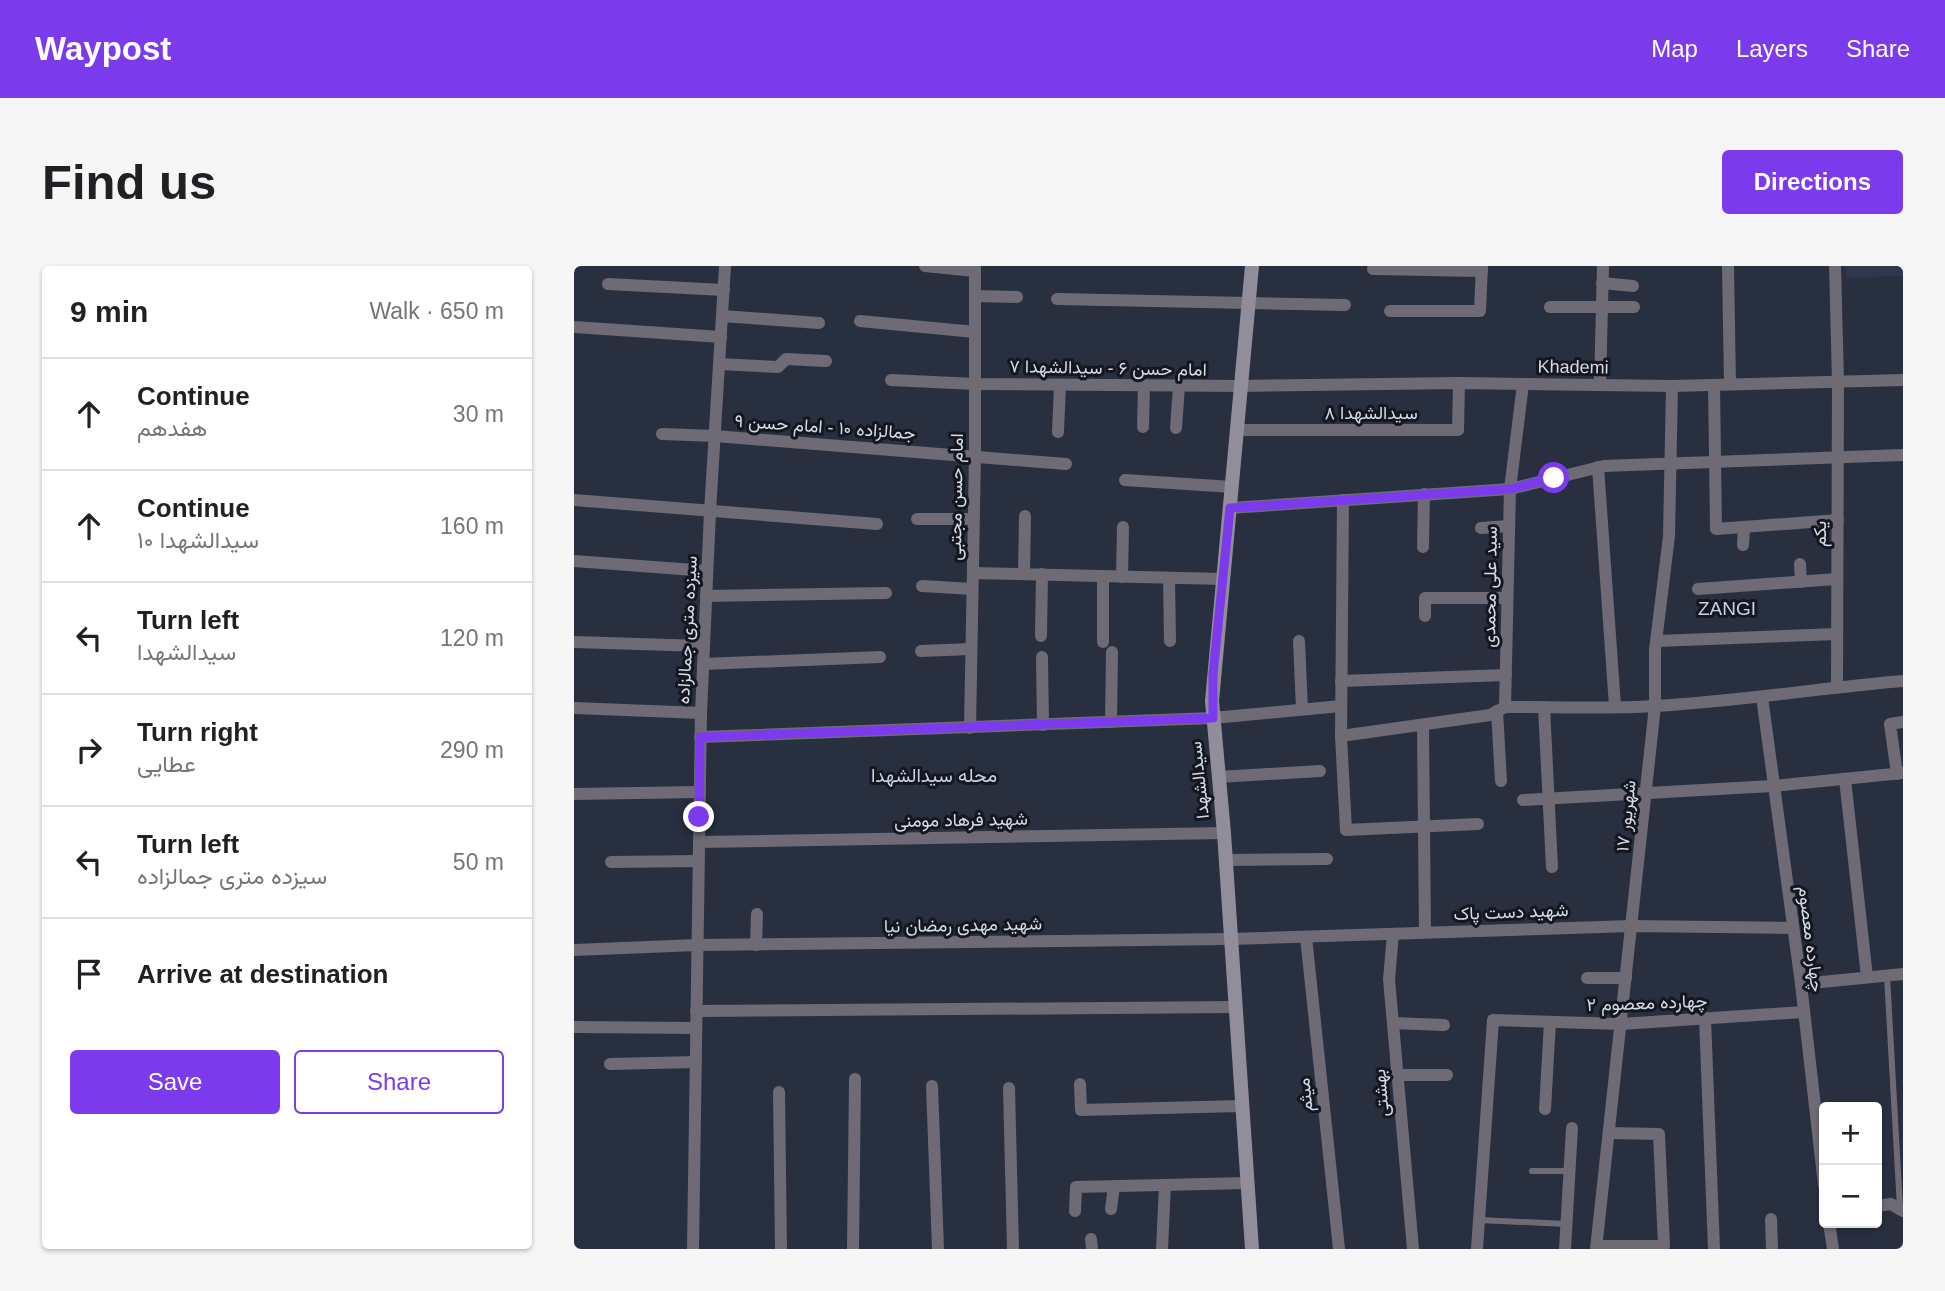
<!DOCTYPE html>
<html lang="en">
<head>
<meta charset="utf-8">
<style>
  :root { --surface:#fff; --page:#f6f6f6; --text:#202124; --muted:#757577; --line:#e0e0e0; --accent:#7c3aed }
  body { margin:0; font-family:Helvetica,Vazirmatn,sans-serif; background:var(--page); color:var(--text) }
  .controls { position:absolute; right:21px; bottom:21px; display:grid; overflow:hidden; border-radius:7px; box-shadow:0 2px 5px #0004 }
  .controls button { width:63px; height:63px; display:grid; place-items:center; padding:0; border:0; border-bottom:2px solid var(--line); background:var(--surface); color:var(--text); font:35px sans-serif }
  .stop { position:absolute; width:21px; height:21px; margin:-16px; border:5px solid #7c3aed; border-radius:50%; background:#fff }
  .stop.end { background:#7c3aed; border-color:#fff; box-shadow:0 2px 7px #0008 }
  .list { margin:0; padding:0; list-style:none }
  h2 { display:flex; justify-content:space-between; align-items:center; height:91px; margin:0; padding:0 28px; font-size:30px }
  h2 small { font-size:23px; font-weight:400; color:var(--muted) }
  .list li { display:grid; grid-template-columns:46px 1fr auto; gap:21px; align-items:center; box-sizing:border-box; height:112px; padding:0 28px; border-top:2px solid var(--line) }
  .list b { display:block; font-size:26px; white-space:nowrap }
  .list p { margin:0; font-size:23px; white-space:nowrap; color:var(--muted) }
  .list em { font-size:23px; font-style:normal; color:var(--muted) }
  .actions { display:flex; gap:14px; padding:21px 28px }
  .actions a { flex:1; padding:16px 0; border:2px solid var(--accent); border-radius:7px; text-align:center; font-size:24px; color:var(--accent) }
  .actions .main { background:var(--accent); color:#fff }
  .icon { flex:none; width:38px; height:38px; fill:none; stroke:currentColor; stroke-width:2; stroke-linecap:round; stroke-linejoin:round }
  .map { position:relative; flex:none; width:1329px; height:983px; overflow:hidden; border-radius:7px }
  header { display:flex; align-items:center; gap:42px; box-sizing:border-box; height:98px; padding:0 35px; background:var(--accent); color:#fff }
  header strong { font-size:33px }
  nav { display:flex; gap:38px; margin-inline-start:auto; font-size:24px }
  .intro { display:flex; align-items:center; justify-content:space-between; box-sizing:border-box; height:168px; padding:0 42px }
  h1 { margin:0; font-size:49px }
  .button { padding:18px 32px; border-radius:7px; background:var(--accent); color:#fff; font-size:24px; font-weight:700 }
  main { display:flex; gap:42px; padding:0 42px }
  aside { flex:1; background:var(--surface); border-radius:7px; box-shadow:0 2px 5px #0004 }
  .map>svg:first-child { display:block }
  .built { fill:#2f374d }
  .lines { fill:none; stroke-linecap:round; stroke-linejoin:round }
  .lane { stroke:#6e6b74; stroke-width:6 }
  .street { stroke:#6e6b74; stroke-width:12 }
  .secondary { stroke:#918d9b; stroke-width:14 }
  .route { stroke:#7c3aed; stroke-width:9 }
  .labels { text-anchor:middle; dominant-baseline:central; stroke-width:6; stroke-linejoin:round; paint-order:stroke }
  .street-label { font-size:18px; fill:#d7dbe6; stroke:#14171f }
  .neighbourhood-label { font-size:19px; fill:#cad2e8; stroke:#14171f }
</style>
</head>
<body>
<header>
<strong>Waypost</strong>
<nav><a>Map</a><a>Layers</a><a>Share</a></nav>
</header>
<div class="intro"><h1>Find us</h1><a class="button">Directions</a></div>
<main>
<aside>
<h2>9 min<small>Walk · 650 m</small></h2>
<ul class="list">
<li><svg class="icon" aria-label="ahead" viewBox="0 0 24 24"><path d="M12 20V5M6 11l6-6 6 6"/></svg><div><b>Continue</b><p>هفدهم</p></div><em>30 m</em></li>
<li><svg class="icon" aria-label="ahead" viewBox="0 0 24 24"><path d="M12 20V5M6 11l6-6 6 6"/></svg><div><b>Continue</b><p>سیدالشهدا ۱۰</p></div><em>160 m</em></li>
<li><svg class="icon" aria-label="left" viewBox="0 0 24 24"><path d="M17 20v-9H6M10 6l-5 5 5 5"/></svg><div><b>Turn left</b><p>سیدالشهدا</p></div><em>120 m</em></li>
<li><svg class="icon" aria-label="right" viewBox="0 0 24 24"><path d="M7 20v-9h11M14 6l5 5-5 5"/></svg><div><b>Turn right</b><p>عطایی</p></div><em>290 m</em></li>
<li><svg class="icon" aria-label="left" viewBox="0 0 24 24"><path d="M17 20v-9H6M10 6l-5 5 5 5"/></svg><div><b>Turn left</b><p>سیزده متری جمالزاده</p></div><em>50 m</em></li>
<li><svg class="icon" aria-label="arrive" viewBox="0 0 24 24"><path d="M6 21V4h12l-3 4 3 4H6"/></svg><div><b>Arrive at destination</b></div></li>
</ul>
<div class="actions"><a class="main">Save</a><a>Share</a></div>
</aside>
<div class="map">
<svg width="1329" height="983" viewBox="0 0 1329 983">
  <rect width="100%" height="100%" fill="#282f3f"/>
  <path class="built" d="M 1271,0 L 1329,0 L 1329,10 L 1272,12 Z"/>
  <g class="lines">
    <g class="lane">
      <path d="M 1313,710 L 1326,942"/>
      <path d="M 958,905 L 995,905"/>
      <path d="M 905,954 L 993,958"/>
    </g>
    <g class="street">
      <path d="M 351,0 L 401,5"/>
      <path d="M 1154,0 L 1156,118"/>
      <path d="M 1261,0 L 1264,115 L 1263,421"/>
      <path d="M 799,3 L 908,5"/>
      <path d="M 1028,17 L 1059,20"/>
      <path d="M 34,18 L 150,24"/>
      <path d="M 401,30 L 443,31"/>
      <path d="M 483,33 L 771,39"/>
      <path d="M 976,41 L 1060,41"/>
      <path d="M 816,45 L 906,45 L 908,0"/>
      <path d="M 148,50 L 245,57"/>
      <path d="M 286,55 L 401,66"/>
      <path d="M 0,61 L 147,71"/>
      <path d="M 145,98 L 204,101 L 212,93 L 252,95"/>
      <path d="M 317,114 L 401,118 L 667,120 L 885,117 L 1098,120 L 1329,114"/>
      <path d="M 1026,119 L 1029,0"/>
      <path d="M 1140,119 L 1142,263 L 1264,254"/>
      <path d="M 569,161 L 570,119"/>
      <path d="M 602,162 L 605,120"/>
      <path d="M 663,164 L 884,164 L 885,117"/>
      <path d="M 484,166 L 486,119"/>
      <path d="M 88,168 L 141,170 L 492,198"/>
      <path d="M 1024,201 L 1041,440"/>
      <path d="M 551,214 L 658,221"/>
      <path d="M 0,234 L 303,258"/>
      <path d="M 769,234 L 767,470 L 772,564 L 904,558"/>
      <path d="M 656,242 L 936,223 L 1030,200 L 1329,189"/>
      <path d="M 343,253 L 400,253"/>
      <path d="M 907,262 L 935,260"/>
      <path d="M 1169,279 L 1170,261"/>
      <path d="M 849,281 L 850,228"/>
      <path d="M 0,295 L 133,305"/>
      <path d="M 1226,298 L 1227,316"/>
      <path d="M 399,307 L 649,313"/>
      <path d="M 450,308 L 451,250"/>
      <path d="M 548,311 L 549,261"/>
      <path d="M 595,312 L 596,375"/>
      <path d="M 348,320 L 398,323"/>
      <path d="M 1124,323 L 1263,313"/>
      <path d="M 132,330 L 312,327"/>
      <path d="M 851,350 L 851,332 L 933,332"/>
      <path d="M 467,370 L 468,308"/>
      <path d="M 725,375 L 728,443"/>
      <path d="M 1083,375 L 1263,368"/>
      <path d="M 0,376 L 130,380"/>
      <path d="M 529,376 L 529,310"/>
      <path d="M 347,385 L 397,383"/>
      <path d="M 468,391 L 469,459"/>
      <path d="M 129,398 L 306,391"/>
      <path d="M 767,415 L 932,409"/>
      <path d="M 1188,431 L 1227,718 L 1250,919"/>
      <path d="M 931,441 L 936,223 L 949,118"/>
      <path d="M 970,441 L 978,601"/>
      <path d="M 0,442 L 127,447"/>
      <path d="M 923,445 L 927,515"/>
      <path d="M 537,456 L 538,386"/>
      <path d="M 849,460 L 851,666"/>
      <path d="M 396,462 L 401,190 L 401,0"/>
      <path d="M 767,470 L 916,449 L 931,441 C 982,441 1032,443 1082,440 C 1165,435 1247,422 1329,415"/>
      <path d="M 126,471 L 639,452 L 767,440"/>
      <path d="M 1323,508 L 1316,458 L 1329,456"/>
      <path d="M 644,511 L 746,505"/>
      <path d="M 1271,513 L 1293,711"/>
      <path d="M 0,528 L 126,526"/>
      <path d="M 949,534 L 1198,520 L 1329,507"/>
      <path d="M 125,576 L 650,567"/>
      <path d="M 652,594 L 753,593"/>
      <path d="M 37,596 L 124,595"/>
      <path d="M 819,668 L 815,713 L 839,983"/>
      <path d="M 732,671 L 765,983"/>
      <path d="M 182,679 L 183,648"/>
      <path d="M 0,684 L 123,679 L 656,673 L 1058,660 L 1219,662"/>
      <path d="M 1013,712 L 1052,712"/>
      <path d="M 1227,718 L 1329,708"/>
      <path d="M 122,745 L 661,741"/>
      <path d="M 1131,752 L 1140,983"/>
      <path d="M 819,757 L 870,759"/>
      <path d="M 0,761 L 122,762"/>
      <path d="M 36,798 L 122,796"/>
      <path d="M 823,809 L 873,809"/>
      <path d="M 506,818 L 507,844 L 667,840"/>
      <path d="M 358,820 L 364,983"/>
      <path d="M 435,822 L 439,983"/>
      <path d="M 205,826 L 207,983"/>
      <path d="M 971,843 L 976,756"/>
      <path d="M 1303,940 L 1317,938 L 1329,945"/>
      <path d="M 537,943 L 540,920"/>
      <path d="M 501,945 L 502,921 L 673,917"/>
      <path d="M 1197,953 L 1198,983"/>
      <path d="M 1255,957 L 1259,983"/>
      <path d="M 517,973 L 518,983"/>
      <path d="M 1023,980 L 1090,980 L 1085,868 L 1035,867"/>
      <path d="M 119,983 L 127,447 L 136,246 L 151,0"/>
      <path d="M 279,983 L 281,813"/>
      <path d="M 588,983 L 591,919"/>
      <path d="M 903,983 L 919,754 L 1047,758 L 1229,746"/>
      <path d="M 991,983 L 998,862"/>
      <path d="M 1022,983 L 1081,440 L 1081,384 L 1095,270 L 1098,120"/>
    </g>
    <path class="secondary" d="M 678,983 L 650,567 L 638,435 L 678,0"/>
  </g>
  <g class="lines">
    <path class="route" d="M 125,551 L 126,471 L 639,452 L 639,408 L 656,242 L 936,223 L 980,212"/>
  </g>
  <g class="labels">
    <g class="street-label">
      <text transform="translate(999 101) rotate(1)">Khademi</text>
      <text transform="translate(534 102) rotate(1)">امام حسن ۶ - سیدالشهدا ۷</text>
      <text x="797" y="147">سیدالشهدا ۸</text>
      <text transform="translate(251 161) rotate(4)">جمالزاده ۱۰ - امام حسن ۹</text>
      <text transform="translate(382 231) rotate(-89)">امام حسن مجتبی</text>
      <text transform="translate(1246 268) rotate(-90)">یکم</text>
      <text transform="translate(916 321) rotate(-89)">سید علی محمدی</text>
      <text transform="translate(113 364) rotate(-87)">سیزده متری جمالزاده</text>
      <text transform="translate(625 514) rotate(-96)">سیدالشهدا</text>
      <text transform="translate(1052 550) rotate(-84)">۱۷ شهریور</text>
      <text transform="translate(387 554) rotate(-1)">شهید فرهاد مومنی</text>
      <text transform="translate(937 646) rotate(-2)">شهید دست پاک</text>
      <text transform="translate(389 659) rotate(-1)">شهید مهدی رمضان نیا</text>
      <text transform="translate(1237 673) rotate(83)">چهارده معصوم</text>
      <text transform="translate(1073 737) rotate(-2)">چهارده معصوم ۲</text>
      <text transform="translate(807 827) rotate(-95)">بهشتی</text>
      <text transform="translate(731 829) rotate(-96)">میثم</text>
    </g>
    <g class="neighbourhood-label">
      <text x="1153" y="342">ZANGI</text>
      <text x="360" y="509">محله سیدالشهدا</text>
    </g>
  </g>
</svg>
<div class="controls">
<button>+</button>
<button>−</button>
</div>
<div class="stop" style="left:980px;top:212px"></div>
<div class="stop end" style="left:125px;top:551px"></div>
</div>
</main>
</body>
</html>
